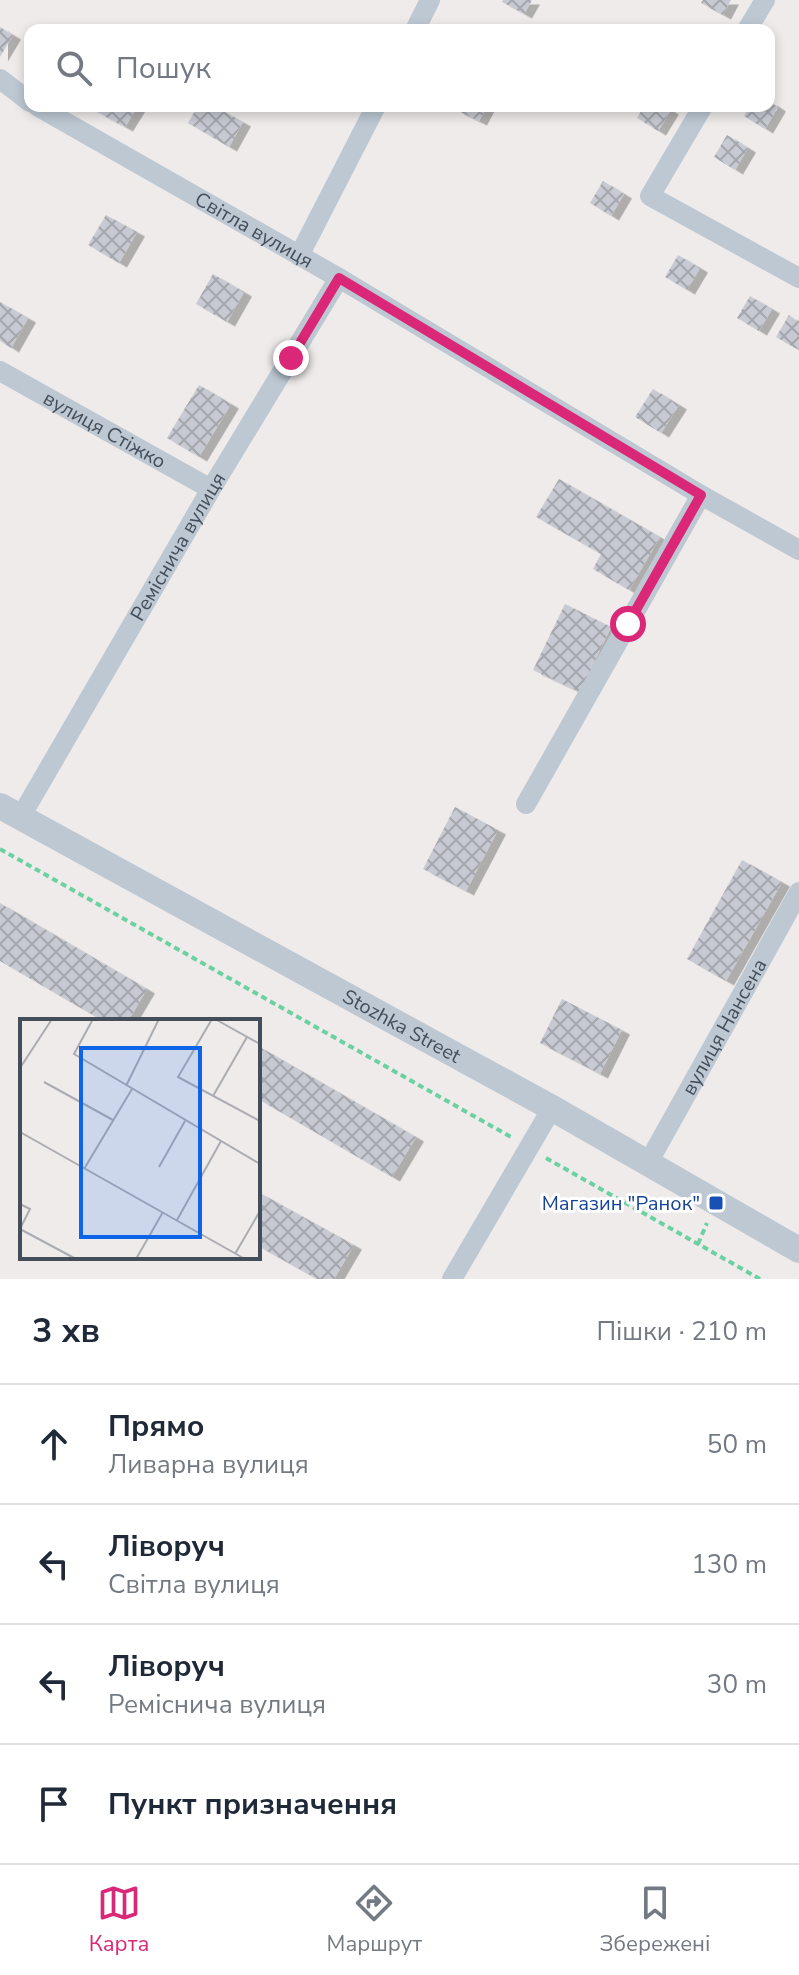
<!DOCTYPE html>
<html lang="uk">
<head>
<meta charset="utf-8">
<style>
  :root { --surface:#fff; --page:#f6f6f7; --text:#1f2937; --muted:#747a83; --line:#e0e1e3; --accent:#db2777 }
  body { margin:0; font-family:"Nunito Sans",sans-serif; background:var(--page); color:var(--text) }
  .stop { position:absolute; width:24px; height:24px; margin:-18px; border:6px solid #db2777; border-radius:50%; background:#fff }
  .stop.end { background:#db2777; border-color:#fff; box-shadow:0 2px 8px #0008 }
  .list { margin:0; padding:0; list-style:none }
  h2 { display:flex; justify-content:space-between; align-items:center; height:104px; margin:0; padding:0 32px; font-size:34px }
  h2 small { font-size:26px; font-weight:400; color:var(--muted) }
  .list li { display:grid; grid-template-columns:52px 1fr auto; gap:24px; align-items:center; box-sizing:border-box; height:120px; padding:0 32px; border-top:2px solid var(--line) }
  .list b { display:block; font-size:30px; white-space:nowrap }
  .list p { margin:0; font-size:26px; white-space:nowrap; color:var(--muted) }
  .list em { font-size:26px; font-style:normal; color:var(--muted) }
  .icon { flex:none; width:44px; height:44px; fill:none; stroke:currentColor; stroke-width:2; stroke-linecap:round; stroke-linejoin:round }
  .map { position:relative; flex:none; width:799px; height:1279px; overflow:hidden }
  .search { position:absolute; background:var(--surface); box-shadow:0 4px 12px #0003; left:24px; right:24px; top:24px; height:88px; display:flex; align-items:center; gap:20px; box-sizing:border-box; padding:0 28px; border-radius:16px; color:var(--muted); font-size:30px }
  .sheet { height:584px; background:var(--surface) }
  nav { display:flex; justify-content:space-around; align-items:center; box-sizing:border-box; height:112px; border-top:2px solid var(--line); background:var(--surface); font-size:22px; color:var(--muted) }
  nav a { display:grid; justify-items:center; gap:4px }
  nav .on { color:var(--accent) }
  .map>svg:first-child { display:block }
  .building { fill:url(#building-cross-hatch); filter:url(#shadow) }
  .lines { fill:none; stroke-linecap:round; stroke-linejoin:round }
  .path { stroke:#6bd1a2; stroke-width:4; stroke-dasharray:6 4; stroke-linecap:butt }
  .minor { stroke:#bdc8d3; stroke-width:20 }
  .tertiary { stroke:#bdc8d3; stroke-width:26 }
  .route { stroke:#db2777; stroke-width:10 }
  .transit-dot { fill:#1a4fb4; stroke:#fff; stroke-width:3 }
  .labels { text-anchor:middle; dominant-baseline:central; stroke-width:6; stroke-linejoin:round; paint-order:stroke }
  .street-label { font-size:20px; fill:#434e5a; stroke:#fff }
  .transit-label { font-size:20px; fill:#164399; stroke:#fff; text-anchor:end }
  .inset-road { fill:none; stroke:#aaacb1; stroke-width:2 }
  .view { fill:#0c65e8; fill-opacity:0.15; stroke:#0c65e8; stroke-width:4 }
  .inset-edge { fill:none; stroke:#434e5a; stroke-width:4 }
</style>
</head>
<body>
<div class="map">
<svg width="799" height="1279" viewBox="0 0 799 1279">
  <defs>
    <pattern id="building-cross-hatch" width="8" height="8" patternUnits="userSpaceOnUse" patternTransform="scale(2)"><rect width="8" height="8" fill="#c7cad2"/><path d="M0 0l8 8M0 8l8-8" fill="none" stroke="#a3a6ad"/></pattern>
    <filter id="shadow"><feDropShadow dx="8" dy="4.5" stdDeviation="0" flood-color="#0004"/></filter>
  </defs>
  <rect width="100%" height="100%" fill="#efebeb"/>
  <g class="building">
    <path d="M 503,0 L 532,0 L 524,14 L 502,2 Z"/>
    <path d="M 703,0 L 731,0 L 723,15 L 701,3 Z"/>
    <path d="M 0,27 L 13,35 L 0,57 Z"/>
    <path d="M 769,101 L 778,107 L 765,129 L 744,116 L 750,106 L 769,106 Z"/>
    <path d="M 101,106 L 138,106 L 125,127 L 97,112 Z"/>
    <path d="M 198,106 L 214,106 L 243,122 L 229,147 L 188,123 Z"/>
    <path d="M 458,106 L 487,106 L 479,121 L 456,110 Z"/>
    <path d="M 644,106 L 664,106 L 671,110 L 658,131 L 637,118 Z"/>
    <path d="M 727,135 L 748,148 L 735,170 L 714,157 Z"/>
    <path d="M 603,181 L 624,194 L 611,216 L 590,203 Z"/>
    <path d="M 106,215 L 137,232 L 119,263 L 88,245 Z"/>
    <path d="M 678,255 L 700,268 L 687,290 L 665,277 Z"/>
    <path d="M 213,274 L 244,292 L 227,322 L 196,304 Z"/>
    <path d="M 750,296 L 772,309 L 759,331 L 737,318 Z"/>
    <path d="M 0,302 L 28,318 L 11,348 L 0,341 Z"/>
    <path d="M 789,315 L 799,322 L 799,346 L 797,349 L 776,337 Z"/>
    <path d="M 199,385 L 231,404 L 199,457 L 167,438 Z"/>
    <path d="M 653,389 L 679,405 L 661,433 L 635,417 Z"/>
    <path d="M 559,479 L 660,537 L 629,590 L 593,569 L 601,554 L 536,517 Z"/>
    <path d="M 565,604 L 611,627 L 580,692 L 533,670 Z"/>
    <path d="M 455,807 L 498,830 L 466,891 L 423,869 Z"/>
    <path d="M 742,860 L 782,882 L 726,981 L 687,959 Z"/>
    <path d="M 0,903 L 147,989 L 128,1021 L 103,1021 L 0,961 Z"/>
    <path d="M 562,999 L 622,1030 L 600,1074 L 540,1043 Z"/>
    <path d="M 258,1046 L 416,1137 L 392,1177 L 258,1099 Z"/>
    <path d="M 258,1192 L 354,1245 L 334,1279 L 317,1279 L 258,1246 Z"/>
  </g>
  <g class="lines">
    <g class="path">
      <path d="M 0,849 L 511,1137"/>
      <path d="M 546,1158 L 760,1279"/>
      <path d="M 698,1244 L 707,1223"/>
    </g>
    <g class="minor">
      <path d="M 415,30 L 430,0"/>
      <path d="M 747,30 L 765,0"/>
      <path d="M 0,79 L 30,102"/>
      <path id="s1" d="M 37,106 L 339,278 L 701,495 L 799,550"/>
      <path d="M 703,106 L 650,196 L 799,278"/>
      <path d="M 299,256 L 376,106"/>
      <path id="s2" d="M 0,371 L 211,489"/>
      <path d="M 526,804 L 701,495"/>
      <path id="s3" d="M 20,818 L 211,489 L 339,278"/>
      <path id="s4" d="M 648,1163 L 799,892"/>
      <path d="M 452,1279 L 552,1108"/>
    </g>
    <path class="tertiary" id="s5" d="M 0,806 L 552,1108 L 799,1250"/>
  </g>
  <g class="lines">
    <path class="route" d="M 291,358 L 339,278 L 701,495 L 628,624"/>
  </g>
  <rect class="transit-dot" x="708" y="1195" width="16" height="16" rx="4"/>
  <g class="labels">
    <g class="street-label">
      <text stroke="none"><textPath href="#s1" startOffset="250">Світла вулиця</textPath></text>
      <text stroke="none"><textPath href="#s2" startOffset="120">вулиця Стіжко</textPath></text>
      <text stroke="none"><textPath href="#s3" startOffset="314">Реміснича вулиця</textPath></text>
      <text stroke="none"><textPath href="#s5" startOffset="458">Stozhka Street</textPath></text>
      <text stroke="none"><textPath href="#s4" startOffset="156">вулиця Нансена</textPath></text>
    </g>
    <g class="transit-label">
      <text x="700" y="1203">Магазин "Ранок"</text>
    </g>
  </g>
  <g transform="translate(20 1019)">
    <rect width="240" height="240" fill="#efebeb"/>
    <path class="inset-road" d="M 73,0 L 54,35 L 240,145M 192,0 L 158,58 L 240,102M 195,0 L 240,25M 0,49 L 32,0M 24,63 L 93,101M 106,67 L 139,0M 193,77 L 227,18M 0,113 L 225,240M 139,148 L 165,102M 64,150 L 112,70M 0,185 L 10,190 L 0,210M 157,201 L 201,122M 0,210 L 56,240M 215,235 L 240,192M 116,240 L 143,193"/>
    <path class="view" d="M 61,29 L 180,29 L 180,218 L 61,218 Z"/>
    <rect width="240" height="240" class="inset-edge"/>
  </g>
</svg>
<div class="stop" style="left:628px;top:624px"></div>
<div class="stop end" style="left:291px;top:358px"></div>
<div class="search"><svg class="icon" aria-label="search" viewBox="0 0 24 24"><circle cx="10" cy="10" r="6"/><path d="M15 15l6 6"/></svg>Пошук</div>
</div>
<section class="sheet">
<h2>3 хв<small>Пішки · 210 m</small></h2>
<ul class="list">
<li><svg class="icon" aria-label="ahead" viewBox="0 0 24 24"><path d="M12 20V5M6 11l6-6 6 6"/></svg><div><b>Прямо</b><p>Ливарна вулиця</p></div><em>50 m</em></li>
<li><svg class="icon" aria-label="left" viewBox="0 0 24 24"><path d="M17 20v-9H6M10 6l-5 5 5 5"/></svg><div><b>Ліворуч</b><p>Світла вулиця</p></div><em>130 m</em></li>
<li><svg class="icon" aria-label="left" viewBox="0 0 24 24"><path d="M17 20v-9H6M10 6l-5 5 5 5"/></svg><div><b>Ліворуч</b><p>Реміснича вулиця</p></div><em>30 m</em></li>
<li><svg class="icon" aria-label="arrive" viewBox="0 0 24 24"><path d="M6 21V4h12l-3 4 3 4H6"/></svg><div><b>Пункт призначення</b></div></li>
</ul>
</section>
<nav>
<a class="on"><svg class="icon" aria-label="map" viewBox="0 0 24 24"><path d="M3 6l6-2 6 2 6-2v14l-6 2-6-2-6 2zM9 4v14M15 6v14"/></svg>Карта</a>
<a><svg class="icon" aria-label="directions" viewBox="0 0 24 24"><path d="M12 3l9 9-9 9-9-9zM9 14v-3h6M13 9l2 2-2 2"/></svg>Маршрут</a>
<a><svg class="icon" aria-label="saved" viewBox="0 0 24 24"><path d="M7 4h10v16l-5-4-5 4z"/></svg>Збережені</a>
</nav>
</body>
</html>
